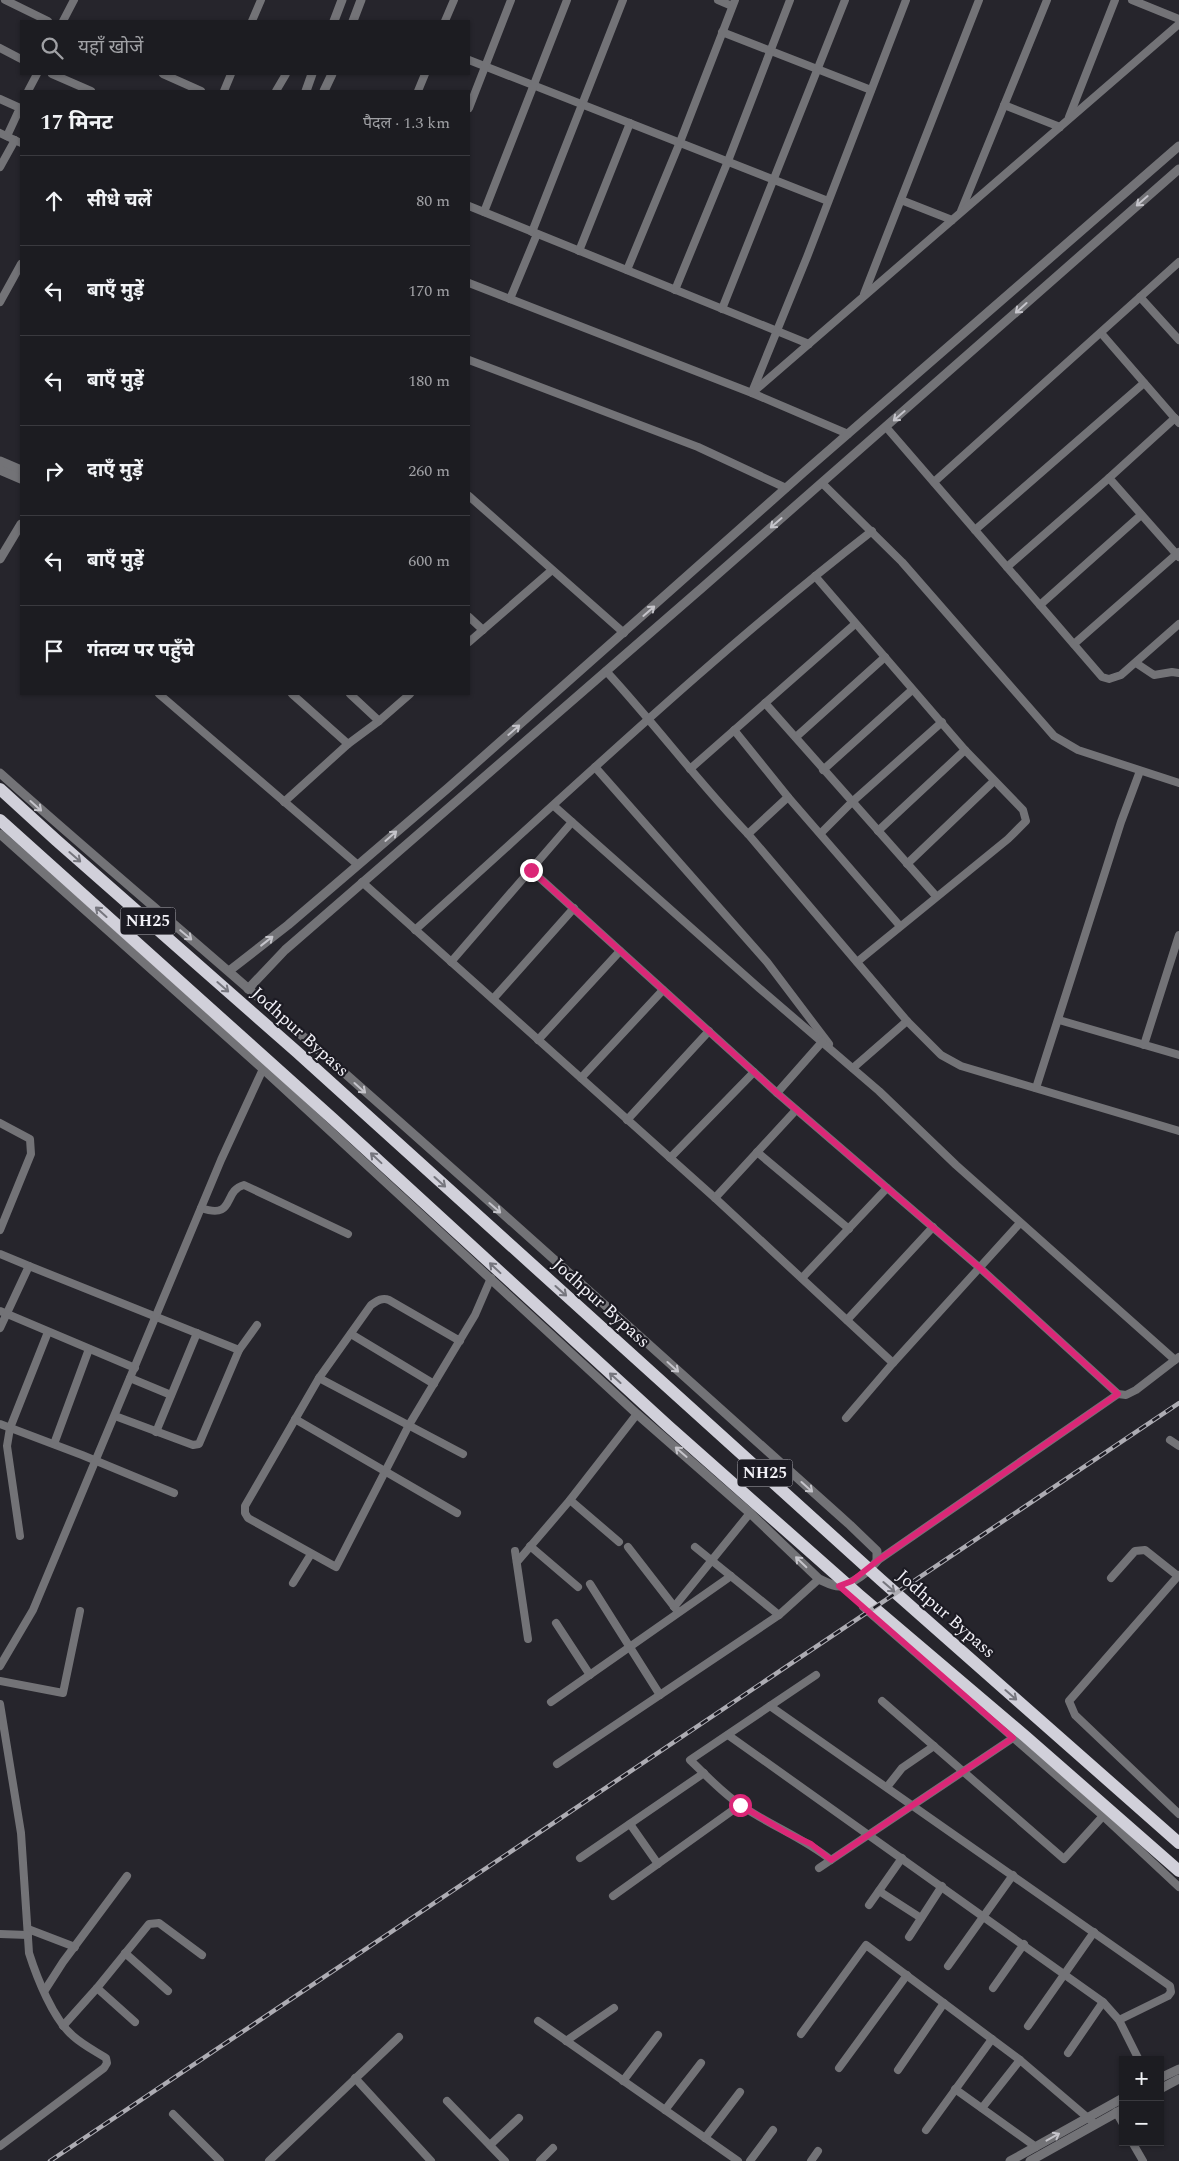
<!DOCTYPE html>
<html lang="hi">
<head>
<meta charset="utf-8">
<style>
  :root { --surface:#1c1c21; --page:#29292e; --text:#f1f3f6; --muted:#a0a1a5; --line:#3a3a3f }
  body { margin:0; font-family:Spectral,"Noto Sans Devanagari",serif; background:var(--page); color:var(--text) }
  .controls { position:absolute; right:15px; bottom:15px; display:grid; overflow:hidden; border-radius:0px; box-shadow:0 1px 4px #0004 }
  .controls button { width:45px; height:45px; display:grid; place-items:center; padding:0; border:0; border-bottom:1px solid var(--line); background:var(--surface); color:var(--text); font:25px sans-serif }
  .stop { position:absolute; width:15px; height:15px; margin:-11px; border:4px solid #db2777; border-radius:50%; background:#fff }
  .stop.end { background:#db2777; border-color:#fff; box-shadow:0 1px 5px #0008 }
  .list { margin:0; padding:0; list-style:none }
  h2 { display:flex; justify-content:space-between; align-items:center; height:65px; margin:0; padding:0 20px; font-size:21px }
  h2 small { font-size:16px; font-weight:400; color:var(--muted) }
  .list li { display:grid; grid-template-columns:32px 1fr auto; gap:15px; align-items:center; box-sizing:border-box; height:90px; padding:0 20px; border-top:1px solid var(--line) }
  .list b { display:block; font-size:19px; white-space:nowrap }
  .list em { font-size:16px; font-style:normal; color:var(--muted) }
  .icon { flex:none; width:28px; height:28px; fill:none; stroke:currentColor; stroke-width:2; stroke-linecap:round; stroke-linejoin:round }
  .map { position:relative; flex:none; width:1179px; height:2161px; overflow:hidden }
  .search { position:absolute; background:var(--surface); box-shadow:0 1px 4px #0004; left:20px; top:20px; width:450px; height:55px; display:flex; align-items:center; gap:12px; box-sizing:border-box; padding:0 18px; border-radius:0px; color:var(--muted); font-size:19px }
  .panel { position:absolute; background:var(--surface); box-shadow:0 1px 4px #0004; left:20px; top:90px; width:450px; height:605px; border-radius:0px }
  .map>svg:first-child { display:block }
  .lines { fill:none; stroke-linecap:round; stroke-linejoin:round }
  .minor { stroke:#737377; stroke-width:8 }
  .tertiary { stroke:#737377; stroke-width:9 }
  .trunk { stroke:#d1d0da; stroke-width:12 }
  .rail-casing { stroke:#adacb3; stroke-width:4.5 }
  .rail { stroke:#1c1b23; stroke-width:2.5; stroke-dasharray:8; stroke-linecap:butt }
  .oneway { stroke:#c5c4ca }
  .oneway2 { stroke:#76767e }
  .route { stroke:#db2777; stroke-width:6 }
  .labels { text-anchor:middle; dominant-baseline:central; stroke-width:4.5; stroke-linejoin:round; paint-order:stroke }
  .shield { fill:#1c1b23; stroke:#b1b0b7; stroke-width:1 }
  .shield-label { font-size:16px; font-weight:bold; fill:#f1f0f6 }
  .street-label { font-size:18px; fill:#f1f0f6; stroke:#1c1b23 }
</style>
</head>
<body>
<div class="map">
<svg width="1179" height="2161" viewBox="0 0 1179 2161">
  <rect width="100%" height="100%" fill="#26252c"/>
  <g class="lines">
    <g class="minor">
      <path d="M 5,0 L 48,21"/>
      <path d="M 718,0 L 732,6"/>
      <path d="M 1132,0 L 1179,19"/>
      <path d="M 63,21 L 74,0"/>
      <path d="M 252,21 L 261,0"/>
      <path d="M 445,21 L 454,0"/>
      <path d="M 722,32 L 871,90"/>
      <path d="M 0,48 L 21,59"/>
      <path d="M 469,60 L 828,201"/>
      <path d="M 52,74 L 91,91"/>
      <path d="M 163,74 L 201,91"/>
      <path d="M 28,91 L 37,74"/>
      <path d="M 224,91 L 231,74"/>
      <path d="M 276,91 L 286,74"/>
      <path d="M 418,91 L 425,74"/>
      <path d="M 0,99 L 20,108 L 7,136"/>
      <path d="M 1004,105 L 1060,127"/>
      <path d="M 469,108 L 511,0"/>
      <path d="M 1069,117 L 1115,0"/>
      <path d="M 0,133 L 21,143"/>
      <path d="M 0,167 L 15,140"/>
      <path d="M 901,200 L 952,220"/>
      <path d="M 469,206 L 809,344"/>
      <path d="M 961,211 L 1047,0"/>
      <path d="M 484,212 L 567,0"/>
      <path d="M 532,232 L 623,0"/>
      <path d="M 579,251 L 630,123"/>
      <path d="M 627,270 L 680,142 L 735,0"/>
      <path d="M 469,283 L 752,393 L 848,434"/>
      <path d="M 675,290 L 728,161 L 790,0"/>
      <path d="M 864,294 L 979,0"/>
      <path d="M 1140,297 L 1179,340"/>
      <path d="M 510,299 L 537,234"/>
      <path d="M 0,302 L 21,264"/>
      <path d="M 722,309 L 845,0"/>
      <path d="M 1101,333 L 1179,423"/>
      <path d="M 469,360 L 698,447 L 786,488"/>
      <path d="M 752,392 L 807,257 L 906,0"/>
      <path d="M 752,393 L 1179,24"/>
      <path d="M 1175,418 L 1109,478 L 1179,557"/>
      <path d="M 886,427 L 1102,677 L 1109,679 L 1121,675 L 1179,624"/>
      <path d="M 934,482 L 1179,262"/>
      <path d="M 822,483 L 902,562 L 1054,736 L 1078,750 L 1179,783"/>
      <path d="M 469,496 L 624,633"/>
      <path d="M 975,530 L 1144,383"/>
      <path d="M 1007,567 L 1109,478"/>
      <path d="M 815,576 L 965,750 L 1023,810 L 1026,821 L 1008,839 L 857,962"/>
      <path d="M 1040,605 L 1141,515"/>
      <path d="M 469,617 L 483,630"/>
      <path d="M 469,642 L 552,570"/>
      <path d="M 1074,644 L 1179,552"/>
      <path d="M 1136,663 L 1154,675 L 1172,672 L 1179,673"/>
      <path d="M 606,671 C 655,724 698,782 748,834 L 907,1021 L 941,1055 L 961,1066 L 1179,1131"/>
      <path d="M 159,694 L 358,865"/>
      <path d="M 292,694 L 348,744"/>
      <path d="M 350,694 L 379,721"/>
      <path d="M 765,703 L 936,896"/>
      <path d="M 734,730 L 788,797 L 900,926"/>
      <path d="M 796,737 L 885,657"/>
      <path d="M 595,767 L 767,962 L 829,1044"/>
      <path d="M 690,769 L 855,624"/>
      <path d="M 823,770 L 912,690"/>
      <path d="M 284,802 L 348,744 L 379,721 L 410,694"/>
      <path d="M 554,806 L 759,988 L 879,1091 L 956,1165 L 1175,1360"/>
      <path d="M 878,831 L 965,750"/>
      <path d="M 821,833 L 852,802 L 942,722"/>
      <path d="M 748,834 L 788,797"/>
      <path d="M 907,864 L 994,781"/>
      <path d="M 531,870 L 777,1093 L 980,1268 L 1118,1394 L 1126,1395 L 1136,1390 L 1179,1357"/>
      <path d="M 362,882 L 715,1198 L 893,1363"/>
      <path d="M 415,930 C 566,795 712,655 872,531"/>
      <path d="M 451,962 L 572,822"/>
      <path d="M 493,999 L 574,908"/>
      <path d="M 1059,1020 L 1179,1055"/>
      <path d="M 538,1040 L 620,951"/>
      <path d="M 1144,1045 L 1179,935"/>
      <path d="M 853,1068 L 907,1021"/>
      <path d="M 581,1078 L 663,990"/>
      <path d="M 1036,1088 L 1121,822 L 1140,771"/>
      <path d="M 777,1093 L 822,1042"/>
      <path d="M 627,1120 L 709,1031"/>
      <path d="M 0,1123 L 30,1139 L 31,1154 L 0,1230"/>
      <path d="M 757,1152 L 849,1229"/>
      <path d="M 670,1158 L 754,1072"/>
      <path d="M 715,1198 L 796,1110"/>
      <path d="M 201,1208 C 236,1220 222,1191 244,1185 L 348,1234"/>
      <path d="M 0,1254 L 29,1266"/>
      <path d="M 802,1278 L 887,1188"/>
      <path d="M 0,1311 L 135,1368"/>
      <path d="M 847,1320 L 933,1227"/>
      <path d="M 0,1328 L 29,1266 L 239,1350"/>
      <path d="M 351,1334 L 434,1384"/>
      <path d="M 460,1341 L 389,1300 C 382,1297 377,1301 371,1305 L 319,1378 L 245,1506 L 245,1513 L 248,1518 L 336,1567 L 409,1425 L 475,1315 L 491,1278"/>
      <path d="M 130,1378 L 171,1395"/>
      <path d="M 319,1378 L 463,1454"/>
      <path d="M 115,1416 L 193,1445 L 199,1444 L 239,1350 L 257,1325"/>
      <path d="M 846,1418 L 893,1363 L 1020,1223"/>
      <path d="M 295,1419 L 457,1513"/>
      <path d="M 0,1424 L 82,1455 L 174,1493"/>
      <path d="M 156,1432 L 197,1333"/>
      <path d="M 1170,1440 L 1179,1446"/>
      <path d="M 54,1444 L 89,1349"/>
      <path d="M 570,1500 L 619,1542"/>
      <path d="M 20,1536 L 7,1446 L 10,1428 L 48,1332"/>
      <path d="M 530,1546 L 578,1587"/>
      <path d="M 628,1547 L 676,1609"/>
      <path d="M 695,1547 L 779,1615"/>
      <path d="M 515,1551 L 528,1639"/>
      <path d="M 877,1561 L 1118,1394"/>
      <path d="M 517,1562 L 570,1500 L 637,1414"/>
      <path d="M 1179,1575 L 1069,1701 L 1075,1715 L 1179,1814"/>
      <path d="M 1111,1578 L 1135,1551 L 1145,1550 L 1178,1576"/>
      <path d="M 293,1583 L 311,1554"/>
      <path d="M 590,1584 L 660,1695"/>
      <path d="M 674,1607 L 750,1513"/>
      <path d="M 863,1607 L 1103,1816 L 1179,1887"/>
      <path d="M 556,1623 L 590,1675"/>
      <path d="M 0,1666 L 33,1610 L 221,1160 L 263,1069"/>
      <path d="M 816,1675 L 690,1760 C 706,1775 723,1794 742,1806 C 771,1826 804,1838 831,1860"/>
      <path d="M 0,1681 L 63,1693 L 80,1611"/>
      <path d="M 882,1701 L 1064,1859 L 1103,1816"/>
      <path d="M 551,1702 L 731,1576"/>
      <path d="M 0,1704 L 21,1833 L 29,1953 C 37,1978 53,2019 73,2036 C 83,2045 95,2051 106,2058 L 107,2063 L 104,2068 L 0,2146"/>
      <path d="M 770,1706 L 1170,1986 L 1171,1992 L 1168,1996 L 1119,2020"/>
      <path d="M 728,1735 L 1103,2002 L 1119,2020 L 1139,2060"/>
      <path d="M 557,1764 L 779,1615 L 819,1579"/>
      <path d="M 887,1787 L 902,1768 L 934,1746"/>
      <path d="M 630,1824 L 658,1864"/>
      <path d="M 580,1858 L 704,1773"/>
      <path d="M 819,1868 L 1013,1738"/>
      <path d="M 879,1891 L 921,1918"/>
      <path d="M 613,1896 L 740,1805"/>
      <path d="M 869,1905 L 902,1858"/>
      <path d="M 28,1929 L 75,1947"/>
      <path d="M 0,1934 L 28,1935"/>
      <path d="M 909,1937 L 942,1886"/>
      <path d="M 125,1953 L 168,1991"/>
      <path d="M 948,1966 L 1013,1875"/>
      <path d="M 97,1988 L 135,2022"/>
      <path d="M 993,1988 L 1024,1944"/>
      <path d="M 45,1990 L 63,1962 L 127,1876"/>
      <path d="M 538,2021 L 738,2161"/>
      <path d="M 63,2026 L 97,1988 L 149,1924 L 159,1923 L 202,1955"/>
      <path d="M 1028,2026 L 1094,1932"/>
      <path d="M 801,2034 L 866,1945 L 1020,2060 L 1095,2124"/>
      <path d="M 566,2041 L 614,2008"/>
      <path d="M 1068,2053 L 1103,2002"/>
      <path d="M 839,2068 L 907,1975"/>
      <path d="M 898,2070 L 944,2003"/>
      <path d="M 355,2078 L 431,2161"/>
      <path d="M 623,2081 L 658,2035"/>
      <path d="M 955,2089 L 1036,2147"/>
      <path d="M 447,2101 L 505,2161"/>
      <path d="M 982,2108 L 1020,2060"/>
      <path d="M 665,2110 L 701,2063"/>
      <path d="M 1116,2112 L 1123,2124"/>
      <path d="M 173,2114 L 220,2161"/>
      <path d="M 926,2130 L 992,2039"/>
      <path d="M 705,2138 L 740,2092"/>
      <path d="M 1132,2142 L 1143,2161"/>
      <path d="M 490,2145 L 519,2118"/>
      <path d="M 269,2161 L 399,2037"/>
      <path d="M 540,2161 L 553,2148"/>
      <path d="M 750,2161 L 773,2130"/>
      <path d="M 811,2161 L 818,2151"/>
    </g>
    <g class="tertiary">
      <path d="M 334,21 L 342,0"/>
      <path d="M 353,21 L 361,0"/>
      <path d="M 306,91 L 312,74"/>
      <path d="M 324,91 L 332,74"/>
      <path d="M 0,461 L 21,470"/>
      <path d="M 0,470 L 21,479"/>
      <path d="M 0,559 L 21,524"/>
      <path d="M 0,773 C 75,840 152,905 228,971 C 438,1153 643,1340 850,1525 L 877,1551 L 877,1561 C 869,1571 852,1585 839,1586 C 832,1586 826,1582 819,1579 L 750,1513 L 637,1414 L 263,1069 L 0,834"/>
      <path d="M 229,971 L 288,925 L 448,788 L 804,472 L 1179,146"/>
      <path d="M 248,989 L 285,950 L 703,587 L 1179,169"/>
      <path d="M 1160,2078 L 1179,2069"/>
      <path d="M 1160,2089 L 1179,2079"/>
      <path d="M 1010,2161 L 1123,2098"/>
      <path d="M 1030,2161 L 1123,2109"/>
    </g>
    <g class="trunk">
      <path d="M 0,789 L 56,840 L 297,1052 L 881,1580 L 1179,1843"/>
      <path d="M 0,820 L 333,1119 L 668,1426 L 859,1595 L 1025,1736 L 1179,1871"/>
    </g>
    <defs>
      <path id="rail" d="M 50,2161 L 1179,1403"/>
    </defs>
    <use href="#rail" class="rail-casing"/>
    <use href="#rail" class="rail"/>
  </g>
  <defs><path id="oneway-shaft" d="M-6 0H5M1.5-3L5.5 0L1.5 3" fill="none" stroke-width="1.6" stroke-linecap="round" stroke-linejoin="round" transform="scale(1.25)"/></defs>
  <g class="oneway">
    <use href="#oneway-shaft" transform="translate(1142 201) rotate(139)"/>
    <use href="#oneway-shaft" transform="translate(1021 308) rotate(138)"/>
    <use href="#oneway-shaft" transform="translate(899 416) rotate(139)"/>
    <use href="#oneway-shaft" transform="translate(776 523) rotate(139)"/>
    <use href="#oneway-shaft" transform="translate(649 611) rotate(-41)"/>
    <use href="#oneway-shaft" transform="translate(514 730) rotate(-41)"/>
    <use href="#oneway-shaft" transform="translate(36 806) rotate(42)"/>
    <use href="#oneway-shaft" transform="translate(391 836) rotate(-41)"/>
    <use href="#oneway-shaft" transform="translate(186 935) rotate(40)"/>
    <use href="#oneway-shaft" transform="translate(267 941) rotate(-38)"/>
    <use href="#oneway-shaft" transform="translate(360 1088) rotate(42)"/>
    <use href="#oneway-shaft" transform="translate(495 1208) rotate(41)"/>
    <use href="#oneway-shaft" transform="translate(673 1367) rotate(42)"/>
    <use href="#oneway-shaft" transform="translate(681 1452) rotate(-139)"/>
    <use href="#oneway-shaft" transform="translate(807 1487) rotate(42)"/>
    <use href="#oneway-shaft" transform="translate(801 1562) rotate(-136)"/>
    <use href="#oneway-shaft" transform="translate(1053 2137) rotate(-29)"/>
  </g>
  <g class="oneway2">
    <use href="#oneway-shaft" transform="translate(75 857) rotate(41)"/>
    <use href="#oneway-shaft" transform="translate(101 912) rotate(-138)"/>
    <use href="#oneway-shaft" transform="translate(223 987) rotate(41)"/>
    <use href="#oneway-shaft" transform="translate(376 1158) rotate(-137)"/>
    <use href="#oneway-shaft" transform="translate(440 1182) rotate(42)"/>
    <use href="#oneway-shaft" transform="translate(495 1268) rotate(-137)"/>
    <use href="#oneway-shaft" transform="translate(561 1291) rotate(42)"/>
    <use href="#oneway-shaft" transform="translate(615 1378) rotate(-138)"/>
    <use href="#oneway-shaft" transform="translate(889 1587) rotate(41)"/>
    <use href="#oneway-shaft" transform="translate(1011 1695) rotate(41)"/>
  </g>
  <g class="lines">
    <path class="route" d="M 531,870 L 777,1093 L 980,1268 L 1118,1394 L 877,1561 L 852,1581 L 839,1586 L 1013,1738 L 831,1860 L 811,1844 L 787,1833 L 740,1805"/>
  </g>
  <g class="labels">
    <g class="shield">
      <rect x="120.5" y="907.5" width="55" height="27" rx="4"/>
      <rect x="737.5" y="1459.5" width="55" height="27" rx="4"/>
    </g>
    <g class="shield-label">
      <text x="148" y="921">NH25</text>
      <text x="765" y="1473">NH25</text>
    </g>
    <g class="street-label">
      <text transform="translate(300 1032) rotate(42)">Jodhpur Bypass</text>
      <text transform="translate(601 1303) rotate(42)">Jodhpur Bypass</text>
      <text transform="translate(946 1614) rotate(41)">Jodhpur Bypass</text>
    </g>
  </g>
</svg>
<div class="controls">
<button>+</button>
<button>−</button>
</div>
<div class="stop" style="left:740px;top:1805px"></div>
<div class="stop end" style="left:531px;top:870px"></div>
<div class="search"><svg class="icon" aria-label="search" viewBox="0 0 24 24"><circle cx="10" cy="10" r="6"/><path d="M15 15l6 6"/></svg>यहाँ खोजें</div>
<section class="panel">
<h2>17 मिनट<small>पैदल · 1.3 km</small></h2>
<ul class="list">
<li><svg class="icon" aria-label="ahead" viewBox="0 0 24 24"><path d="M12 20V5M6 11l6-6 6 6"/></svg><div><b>सीधे चलें</b></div><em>80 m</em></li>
<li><svg class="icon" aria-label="left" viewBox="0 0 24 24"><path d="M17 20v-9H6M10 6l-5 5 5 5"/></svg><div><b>बाएँ मुड़ें</b></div><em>170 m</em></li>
<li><svg class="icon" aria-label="left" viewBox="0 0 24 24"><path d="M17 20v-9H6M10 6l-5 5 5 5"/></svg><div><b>बाएँ मुड़ें</b></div><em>180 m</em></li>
<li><svg class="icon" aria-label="right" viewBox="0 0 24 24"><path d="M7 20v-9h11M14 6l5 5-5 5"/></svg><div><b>दाएँ मुड़ें</b></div><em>260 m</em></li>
<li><svg class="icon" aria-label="left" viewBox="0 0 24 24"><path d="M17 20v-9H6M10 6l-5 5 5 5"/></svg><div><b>बाएँ मुड़ें</b></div><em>600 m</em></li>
<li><svg class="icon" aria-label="arrive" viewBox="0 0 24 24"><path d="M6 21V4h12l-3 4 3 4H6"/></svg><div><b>गंतव्य पर पहुँचे</b></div></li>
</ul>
</section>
</div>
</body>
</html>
